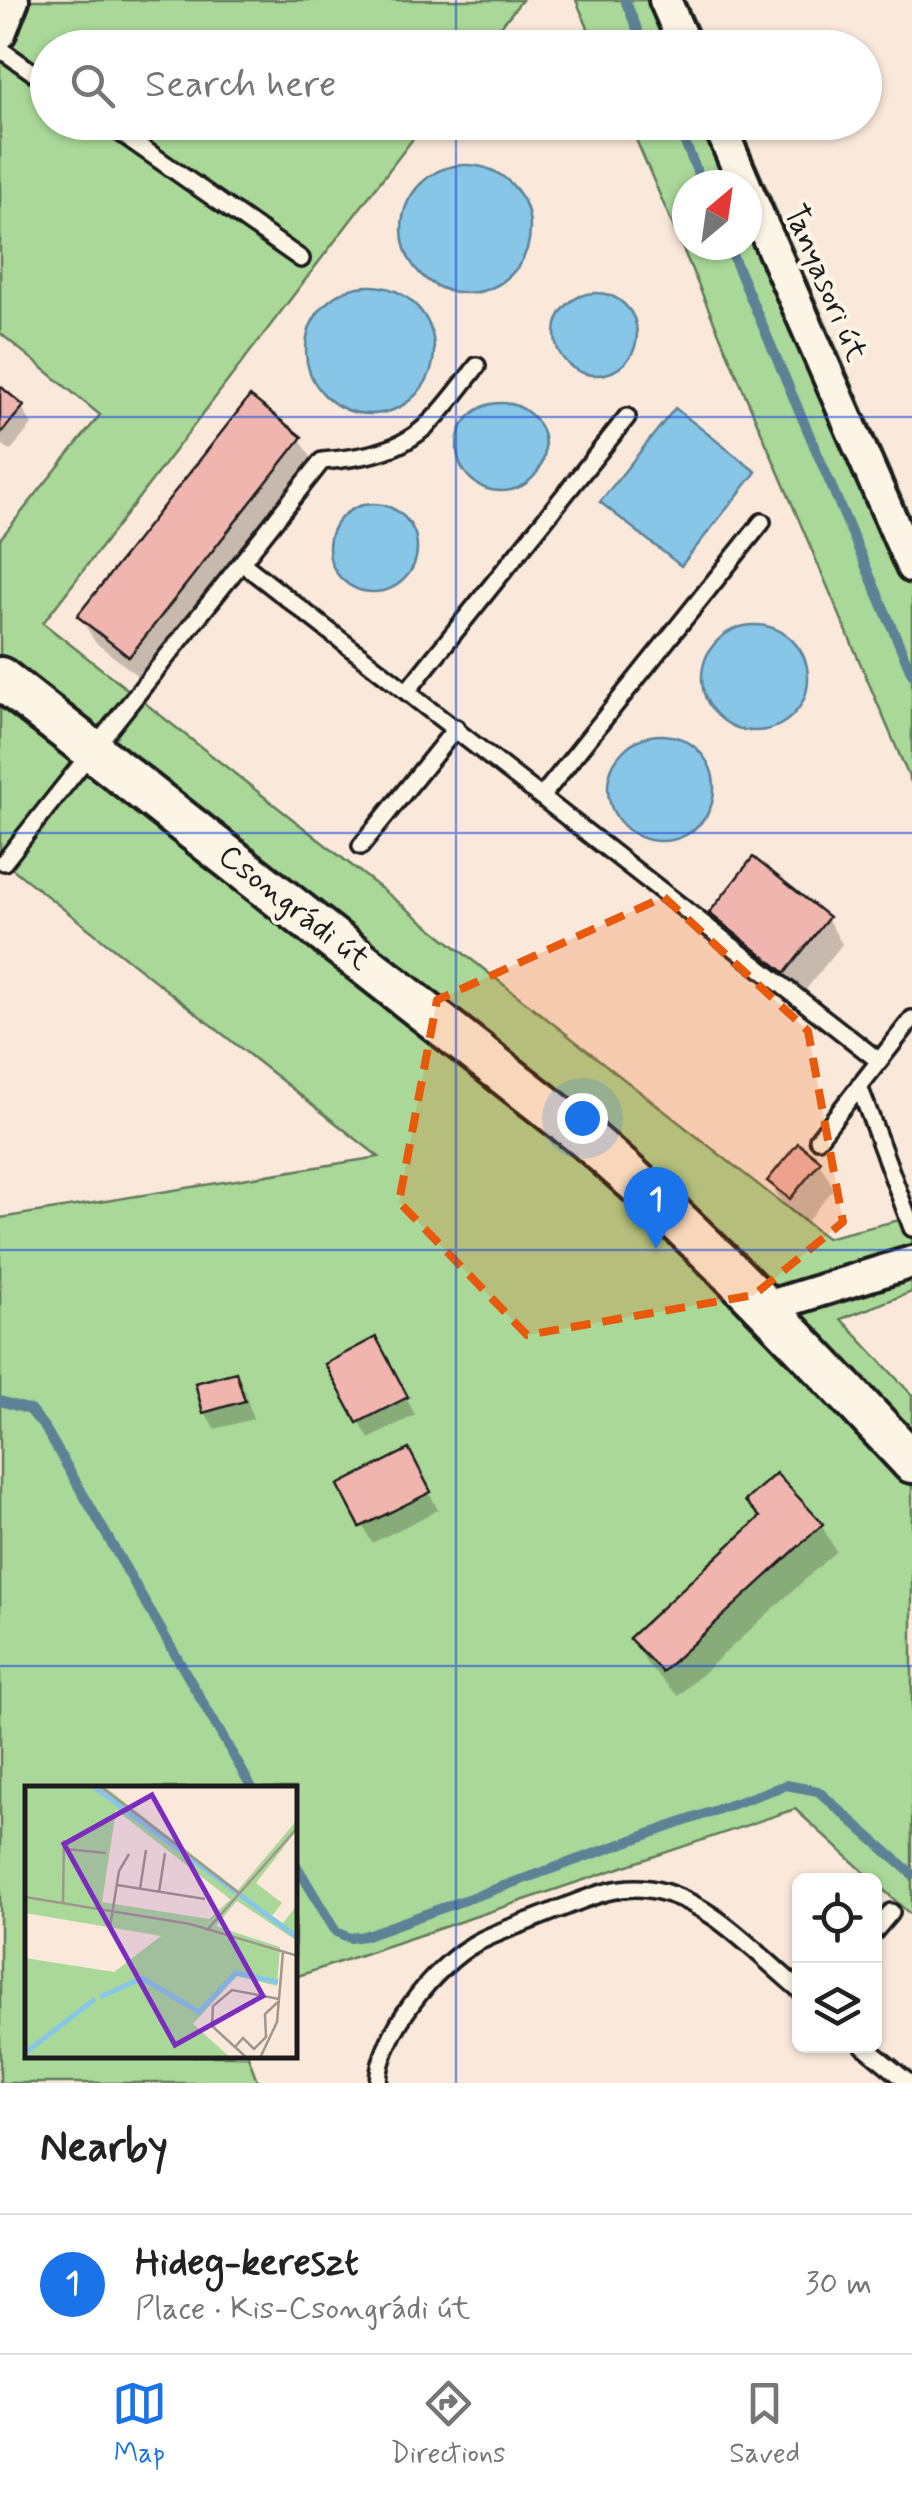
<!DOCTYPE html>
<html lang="en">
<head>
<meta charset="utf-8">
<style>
  :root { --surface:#fff; --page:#f6f6f6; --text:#222; --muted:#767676; --line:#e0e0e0; --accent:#1a73e8 }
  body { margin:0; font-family:Mynerve,sans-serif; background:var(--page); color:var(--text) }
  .controls { position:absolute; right:30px; bottom:30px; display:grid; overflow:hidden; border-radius:15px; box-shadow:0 2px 8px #0004 }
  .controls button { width:90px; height:90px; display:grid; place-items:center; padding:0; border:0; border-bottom:2px solid var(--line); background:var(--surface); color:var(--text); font:50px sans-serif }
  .compass { position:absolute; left:672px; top:170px; width:90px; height:90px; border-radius:50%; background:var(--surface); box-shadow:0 2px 8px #0004; rotate:29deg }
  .you { position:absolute; left:582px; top:1118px; width:35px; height:35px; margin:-25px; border:8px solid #fff; border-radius:50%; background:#1a73e8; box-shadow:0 0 0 15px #1a73e833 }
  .badge { display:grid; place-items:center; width:65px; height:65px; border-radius:50%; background:var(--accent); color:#fff; font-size:32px; font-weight:700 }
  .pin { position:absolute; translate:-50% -82px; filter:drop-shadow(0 2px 5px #0008) }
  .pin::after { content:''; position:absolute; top:52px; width:35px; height:30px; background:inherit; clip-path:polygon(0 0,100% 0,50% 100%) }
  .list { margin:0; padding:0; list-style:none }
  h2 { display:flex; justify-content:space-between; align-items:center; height:130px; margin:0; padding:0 40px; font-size:42px }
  h2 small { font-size:32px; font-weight:400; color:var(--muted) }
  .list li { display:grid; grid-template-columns:65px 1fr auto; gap:30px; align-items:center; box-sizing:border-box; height:140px; padding:0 40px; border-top:2px solid var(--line) }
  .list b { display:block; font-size:38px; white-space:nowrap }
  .list p { margin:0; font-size:32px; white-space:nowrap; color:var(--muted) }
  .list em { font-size:32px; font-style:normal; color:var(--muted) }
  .icon { flex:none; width:55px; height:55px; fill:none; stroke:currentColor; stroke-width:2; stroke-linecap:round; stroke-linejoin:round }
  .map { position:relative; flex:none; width:912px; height:2083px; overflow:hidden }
  .search { position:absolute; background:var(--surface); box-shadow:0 2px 8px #0004; left:30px; right:30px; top:30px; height:110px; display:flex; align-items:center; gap:25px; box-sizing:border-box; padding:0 35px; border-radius:55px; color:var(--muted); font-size:38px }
  .sheet { height:270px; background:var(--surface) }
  nav { display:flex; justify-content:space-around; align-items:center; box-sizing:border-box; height:140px; border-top:2px solid var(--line); background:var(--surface); font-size:28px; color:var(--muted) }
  nav a { display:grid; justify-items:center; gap:5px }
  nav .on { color:var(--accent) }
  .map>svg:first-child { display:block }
  .green { fill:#a9d898; stroke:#627a5a; stroke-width:2.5; fill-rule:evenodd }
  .water { fill:#88c6e8; stroke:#5d8296; stroke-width:2.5 }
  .shadow { fill:#0003 }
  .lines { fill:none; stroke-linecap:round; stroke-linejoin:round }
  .stream { stroke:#5d8296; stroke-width:10 }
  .building { fill:#f0b5af; stroke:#1c1c1c; stroke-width:2.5 }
  .lane-casing { stroke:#1c1c1c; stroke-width:22 }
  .street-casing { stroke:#1c1c1c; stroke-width:38 }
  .secondary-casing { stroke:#1c1c1c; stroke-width:48 }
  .lane { stroke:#fcf5e5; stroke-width:15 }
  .street { stroke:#fcf5e5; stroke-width:30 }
  .secondary { stroke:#fcf5e5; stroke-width:40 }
  .marked { fill:#e8590c; fill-opacity:0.2; stroke:#e8590c; stroke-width:8; stroke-dasharray:20 12; stroke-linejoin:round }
  .grid { fill:none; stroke:#1d4ed8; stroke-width:2.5; stroke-opacity:0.55 }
  .labels { text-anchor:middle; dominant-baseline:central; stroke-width:8; stroke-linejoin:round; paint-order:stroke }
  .street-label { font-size:32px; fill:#1c1c1c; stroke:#fcf5e5 }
  .inset-river { fill:none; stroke:#88c6e8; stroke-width:5 }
  .inset-road { fill:none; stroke:#a1968e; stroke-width:2.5 }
  .view { fill:#7b2cbf; fill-opacity:0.15; stroke:#7b2cbf; stroke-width:5 }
  .inset-edge { fill:none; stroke:#1c1c1c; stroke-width:5 }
</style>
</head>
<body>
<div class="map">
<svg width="912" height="2083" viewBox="0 0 912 2083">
  <rect width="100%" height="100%" fill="#fae8da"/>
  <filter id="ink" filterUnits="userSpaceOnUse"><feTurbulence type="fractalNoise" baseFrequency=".01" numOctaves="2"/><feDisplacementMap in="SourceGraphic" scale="20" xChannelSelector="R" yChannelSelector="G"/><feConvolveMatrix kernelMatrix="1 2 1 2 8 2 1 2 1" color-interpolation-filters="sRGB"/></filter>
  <g filter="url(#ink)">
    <g class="green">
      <path d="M 0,0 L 522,0 L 484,47 L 48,48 L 48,122 L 425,123 L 43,623 L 826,1238 L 912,1217 L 912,1292 L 841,1319 L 912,1395 L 912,1916 L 795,1809 L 295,1977 L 295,1788 L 28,1788 L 28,2056 L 248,2056 L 258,2083 L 0,2083 L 0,1218 L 379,1157 L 0,859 L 0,539 L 100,415 L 0,333 Z"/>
      <path d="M 576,0 L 685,0 L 706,47 L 596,47 Z"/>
      <path d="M 629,123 L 738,123 L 912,521 L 912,784 ZM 687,185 L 747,185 L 747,245 L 687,245 Z"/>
    </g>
    <g class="water">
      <circle cx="466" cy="229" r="64"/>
      <circle cx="370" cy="350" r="64"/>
      <circle cx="596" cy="334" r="41"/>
      <circle cx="501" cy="447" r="44"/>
      <path d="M 675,408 L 756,472 L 681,566 L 600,502 Z"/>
      <circle cx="373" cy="548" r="44"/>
      <circle cx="755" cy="678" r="53"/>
      <circle cx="661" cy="788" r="53"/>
    </g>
    <g class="shadow">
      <path d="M 0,389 L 22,407 L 32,425 L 10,451 L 0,442 Z"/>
      <path d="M 300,439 L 315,464 L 144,681 L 95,642 L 80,616 Z"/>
      <path d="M 712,913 L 827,918 L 842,944 L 800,997 L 727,938 Z"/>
      <path d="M 819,1163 L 834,1188 L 805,1224 L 785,1207 L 770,1182 Z"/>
      <path d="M 385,1357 L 415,1415 L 369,1439 L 328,1365 Z"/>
      <path d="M 235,1375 L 245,1392 L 253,1419 L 215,1429 L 205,1412 Z"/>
      <path d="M 418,1470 L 438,1510 L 372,1543 L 342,1486 Z"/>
      <path d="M 748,1502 L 821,1525 L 836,1551 L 678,1696 L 647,1664 L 633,1638 L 760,1521 Z"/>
    </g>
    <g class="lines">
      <g class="stream">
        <path d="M 625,0 L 645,48"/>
        <path d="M 676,122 L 703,185"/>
        <path d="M 728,245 L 912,674"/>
        <path d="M 0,1401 L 30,1410 L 45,1428 L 252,1788"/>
        <path d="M 295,1863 L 336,1932 L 350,1938 L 364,1936 L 786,1785 L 818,1791 L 912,1874"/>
      </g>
    </g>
    <g class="building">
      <path d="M 0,386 L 24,406 L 0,434 Z"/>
      <path d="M 250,396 L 302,437 L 129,657 L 77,616 Z"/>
      <path d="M 753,857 L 829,917 L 785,973 L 709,913 Z"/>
      <path d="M 798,1143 L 821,1161 L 790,1199 L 767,1181 Z"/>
      <path d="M 376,1337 L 408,1397 L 357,1423 L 325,1364 Z"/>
      <path d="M 236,1372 L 245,1401 L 203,1413 L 195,1383 Z"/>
      <path d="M 409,1449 L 431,1492 L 360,1527 L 338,1485 Z"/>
      <path d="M 776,1473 L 823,1524 L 662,1672 L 629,1638 L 760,1517 L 745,1501 Z"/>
    </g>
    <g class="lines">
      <defs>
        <g id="lane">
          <path d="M 0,49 L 48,83"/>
          <path d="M 105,122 L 301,259"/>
          <path d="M 242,563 L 879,1061"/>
          <path d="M 408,690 L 627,417"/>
          <path d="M 542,796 L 762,522"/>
          <path d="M 361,846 L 456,728"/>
          <path d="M 4,862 L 322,461 C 412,454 425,433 477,366"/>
          <path d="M 859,1086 L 912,1228"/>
          <path d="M 818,1139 L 912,1019"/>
          <path d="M 874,1932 L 891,1912"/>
          <path d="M 864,2046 L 909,2083"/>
          <path d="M 378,2083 C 379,2035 435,1965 476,1943 C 500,1930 529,1922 554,1911 C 586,1899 614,1884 649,1889 C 709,1898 755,1953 800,1990"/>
        </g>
        <g id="street">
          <path d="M 665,0 L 686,48"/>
          <path d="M 0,33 L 13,0"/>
          <path d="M 718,122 L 745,185"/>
          <path d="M 747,190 L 912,567"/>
          <path d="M 767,1307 L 912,1262"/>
        </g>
        <path id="secondary" d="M 0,678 L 586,1138 C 703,1238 807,1350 912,1462"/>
      </defs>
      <use href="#lane" class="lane-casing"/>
      <use href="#street" class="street-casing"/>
      <use href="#secondary" class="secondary-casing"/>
      <use href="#lane" class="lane"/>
      <use href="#street" class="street"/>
      <use href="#secondary" class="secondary"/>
    </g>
  </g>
  <path class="marked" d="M 664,897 L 808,1031 L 843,1222 L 754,1295 L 527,1335 L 399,1202 L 437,1000 Z"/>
  <path class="grid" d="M 456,0 L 456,48M 456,122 L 456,2083M 0,417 L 912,417M 0,833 L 912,833M 0,1250 L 912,1250M 0,1666 L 912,1666"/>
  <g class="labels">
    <g class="street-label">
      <text transform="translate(825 283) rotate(67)">Tanyasori út</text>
      <text transform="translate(294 908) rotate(38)">Csongrádi út</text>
    </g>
  </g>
  <g transform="translate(25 1786)">
    <rect width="272" height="272" fill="#fae8da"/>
    <path d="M 0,0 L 79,0 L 213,104 L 272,34 L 272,44 L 231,97 L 257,117 L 247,130 L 258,137 L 272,119 L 272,155 L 212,115 L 191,140 L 255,161 L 252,200 L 212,190 L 168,238 L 206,272 L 0,272 L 0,172 L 89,186 L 136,150 L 0,127 ZM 91,24 L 205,113 L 205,114 L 184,133 L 77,116 Z" fill="#a9d898" fill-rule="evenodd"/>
    <path class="inset-river" d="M 68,0 L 273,152M 75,211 L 117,192 L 174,226 L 211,187 L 253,196M 0,267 L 70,213"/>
    <path class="inset-road" d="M 75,0 L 215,108M 41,63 L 81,67M 92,99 L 180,113M 115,103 L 121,64M 134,106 L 140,67M 0,111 L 165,138 L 273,170M 38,117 L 39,54M 85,141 L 94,85 L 104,68M 183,143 L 273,41M 210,261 L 218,252 L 229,263 L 241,251 L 240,228 L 253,216M 222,272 L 187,240 L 188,220 L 207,204 L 254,213M 235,272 L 252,236 L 258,166"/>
    <path class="view" d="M 127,9 L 238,210 L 150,259 L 39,58 Z"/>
    <rect width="272" height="272" class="inset-edge"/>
  </g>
</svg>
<div class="controls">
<button><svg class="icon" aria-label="locate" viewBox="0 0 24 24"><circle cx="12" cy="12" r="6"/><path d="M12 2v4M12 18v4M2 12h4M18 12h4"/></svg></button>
<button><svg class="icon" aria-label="layers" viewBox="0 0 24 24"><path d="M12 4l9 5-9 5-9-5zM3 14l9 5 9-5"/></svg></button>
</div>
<svg class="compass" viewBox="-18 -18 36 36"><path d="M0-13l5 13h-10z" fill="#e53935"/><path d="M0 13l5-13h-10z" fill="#767676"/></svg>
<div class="you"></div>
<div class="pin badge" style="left:656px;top:1249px">1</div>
<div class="search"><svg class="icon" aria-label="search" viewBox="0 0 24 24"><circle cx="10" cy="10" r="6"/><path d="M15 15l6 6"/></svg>Search here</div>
</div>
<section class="sheet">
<h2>Nearby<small></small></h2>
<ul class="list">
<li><span class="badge">1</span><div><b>Hideg-kereszt</b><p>Place · Kis-Csongrádi út</p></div><em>30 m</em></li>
</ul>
</section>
<nav>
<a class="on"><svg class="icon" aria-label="map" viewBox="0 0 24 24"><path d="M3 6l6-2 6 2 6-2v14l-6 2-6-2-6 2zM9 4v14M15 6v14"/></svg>Map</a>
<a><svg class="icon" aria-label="directions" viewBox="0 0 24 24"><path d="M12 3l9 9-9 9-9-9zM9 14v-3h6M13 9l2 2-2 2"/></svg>Directions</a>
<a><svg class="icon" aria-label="saved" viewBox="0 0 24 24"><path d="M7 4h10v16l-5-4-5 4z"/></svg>Saved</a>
</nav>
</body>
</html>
